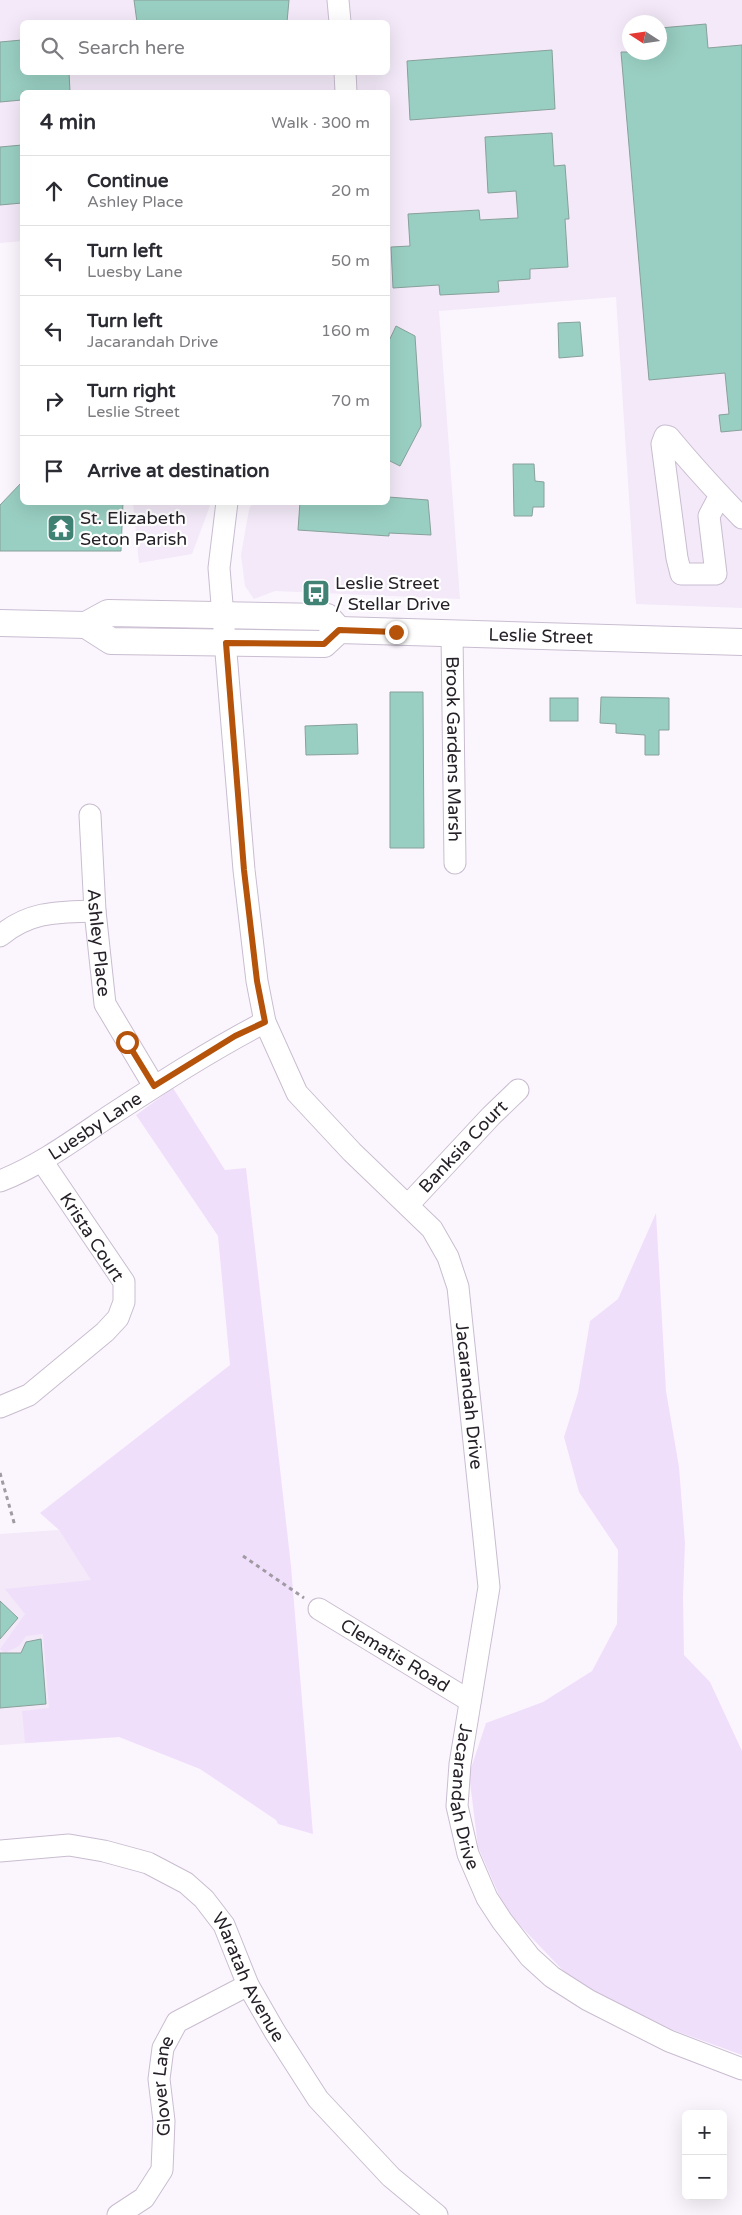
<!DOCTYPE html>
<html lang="en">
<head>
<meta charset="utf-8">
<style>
  :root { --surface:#fff; --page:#f2f2f3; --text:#2b2b33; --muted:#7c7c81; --line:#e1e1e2 }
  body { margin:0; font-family:"Varela Round",sans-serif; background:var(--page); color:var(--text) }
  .controls { position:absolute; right:15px; bottom:15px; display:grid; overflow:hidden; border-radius:8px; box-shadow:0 5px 20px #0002 }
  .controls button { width:45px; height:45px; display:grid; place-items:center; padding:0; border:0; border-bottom:1px solid var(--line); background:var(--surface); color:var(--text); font:25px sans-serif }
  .compass { position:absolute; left:622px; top:15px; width:45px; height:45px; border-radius:50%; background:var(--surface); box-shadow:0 5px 20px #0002; rotate:282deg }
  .stop { position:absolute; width:15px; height:15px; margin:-11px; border:4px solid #b45309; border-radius:50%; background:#fff }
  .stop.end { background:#b45309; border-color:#fff; box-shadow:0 1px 5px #0008 }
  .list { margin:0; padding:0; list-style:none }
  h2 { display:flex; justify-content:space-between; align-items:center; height:65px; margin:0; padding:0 20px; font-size:21px }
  h2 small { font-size:16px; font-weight:400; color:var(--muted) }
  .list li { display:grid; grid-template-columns:32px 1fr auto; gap:15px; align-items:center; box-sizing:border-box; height:70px; padding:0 20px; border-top:1px solid var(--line) }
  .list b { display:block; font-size:19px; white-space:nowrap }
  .list p { margin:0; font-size:16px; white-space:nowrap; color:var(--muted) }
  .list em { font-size:16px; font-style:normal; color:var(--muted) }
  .icon { flex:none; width:28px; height:28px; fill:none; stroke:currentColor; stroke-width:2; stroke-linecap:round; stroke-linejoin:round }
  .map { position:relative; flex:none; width:742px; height:2215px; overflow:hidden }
  .search { position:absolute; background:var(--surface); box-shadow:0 5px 20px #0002; left:20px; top:20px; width:370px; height:55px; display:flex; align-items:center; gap:12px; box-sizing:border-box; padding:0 18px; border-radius:8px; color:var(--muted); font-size:19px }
  .panel { position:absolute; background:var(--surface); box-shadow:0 5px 20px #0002; left:20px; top:90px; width:370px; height:415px; border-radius:8px }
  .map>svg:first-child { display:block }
  .built { fill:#f3e9f8; fill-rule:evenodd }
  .green { fill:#f0dffb }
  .building { fill:#99cfc2; stroke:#88a09a }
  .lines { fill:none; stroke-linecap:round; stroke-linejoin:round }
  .minor-casing { stroke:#c9bdd0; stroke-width:23 }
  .major-casing { stroke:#c9bdd0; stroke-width:28 }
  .path { stroke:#a09ba3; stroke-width:3; stroke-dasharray:4 4; stroke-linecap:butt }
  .minor { stroke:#fff; stroke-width:21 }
  .major { stroke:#fff; stroke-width:26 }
  .route { stroke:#b45309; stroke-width:6 }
  .labels { text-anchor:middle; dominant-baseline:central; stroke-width:4.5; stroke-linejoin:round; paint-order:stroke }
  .poi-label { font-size:18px; fill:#262128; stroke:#fff; text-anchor:start }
  .street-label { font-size:18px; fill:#262128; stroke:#fff }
</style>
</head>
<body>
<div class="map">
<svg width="742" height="2215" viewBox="0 0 742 2215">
  <rect width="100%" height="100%" fill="#fbf6fe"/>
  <g class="built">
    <path d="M 0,0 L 742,0 L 742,608 L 636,604 L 616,297 L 439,311 L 460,599 L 275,591 L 254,599 L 245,586 L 241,555 L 249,510 L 252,503 L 388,502 L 388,92 L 22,92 L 22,241 L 0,243 ZM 22,22 L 388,22 L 388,72 L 22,72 ZM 630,22 L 660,22 L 660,52 L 630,52 Z"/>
    <path d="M 133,503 L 211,503 L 192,554 L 139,563 Z"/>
    <path d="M 59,1530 L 118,1620 L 119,1737 L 0,1745 L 0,1534 Z"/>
  </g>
  <g class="green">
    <path d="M 173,1088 L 225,1170 L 246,1168 L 291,1566 L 313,1834 L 278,1824 L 276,1820 L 200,1769 L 119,1737 L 25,1743 L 22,1711 L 49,1708 L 43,1634 L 26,1636 L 19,1646 L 5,1653 L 0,1649 L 25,1614 L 5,1589 L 91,1580 L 59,1530 L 40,1513 L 230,1365 L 218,1236 L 136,1115 Z"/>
    <path d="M 656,1213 L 666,1391 L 679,1467 L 685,1543 L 683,1597 L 684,1655 L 710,1682 L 742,1751 L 742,2055 L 673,2030 L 573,1981 L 506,1911 L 478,1847 L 469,1774 L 486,1723 L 543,1702 L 592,1671 L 617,1624 L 618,1550 L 579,1492 L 564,1437 L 578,1393 L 590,1321 L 618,1299 Z"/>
  </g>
  <g class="building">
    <path d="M 134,0 L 289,0 L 287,22 L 137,22 Z"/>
    <path d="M 706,24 L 708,48 L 742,45 L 742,430 L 721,432 L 719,415 L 729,414 L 725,373 L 649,380 L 621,52 L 660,52 L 660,28 Z"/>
    <path d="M 22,40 L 22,72 L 69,72 L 70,92 L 22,92 L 22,100 L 0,102 L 0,42 Z"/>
    <path d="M 552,50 L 555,109 L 410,120 L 407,61 Z"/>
    <path d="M 552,133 L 554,166 L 565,165 L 569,219 L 565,219 L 568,267 L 530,269 L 530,279 L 498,281 L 499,292 L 440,295 L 439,285 L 393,288 L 391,247 L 410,246 L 408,214 L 479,210 L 480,220 L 518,218 L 516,191 L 488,193 L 485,137 Z"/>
    <path d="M 22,145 L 22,203 L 0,205 L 0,147 Z"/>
    <path d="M 580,322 L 583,356 L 559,358 L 558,323 Z"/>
    <path d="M 396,326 L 415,336 L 421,426 L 400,466 L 388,460 L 388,343 Z"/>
    <path d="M 513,464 L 534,464 L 535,481 L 544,482 L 544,507 L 533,507 L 532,516 L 514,516 Z"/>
    <path d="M 22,482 L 22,502 L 123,502 L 121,551 L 0,551 L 0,505 Z"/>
    <path d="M 388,497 L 428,500 L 431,535 L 389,533 L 389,536 L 298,530 L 300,502 L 388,502 Z"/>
    <path d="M 390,692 L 423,692 L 424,848 L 390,848 Z"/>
    <path d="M 601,697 L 669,698 L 669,730 L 659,730 L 659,755 L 645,755 L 645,735 L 616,733 L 616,724 L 600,723 Z"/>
    <rect x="550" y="698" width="28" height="23"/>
    <path d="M 357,724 L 358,754 L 306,755 L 305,726 Z"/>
    <path d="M 0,1601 L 18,1618 L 0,1639 Z"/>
    <path d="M 41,1639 L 46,1704 L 0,1708 L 0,1653 L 21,1653 L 26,1642 Z"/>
  </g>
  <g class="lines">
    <defs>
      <g id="minor">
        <path d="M 338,0 L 340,22"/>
        <path d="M 345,72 L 346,92"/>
        <path d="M 720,495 L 709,516 L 716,574 L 681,574 L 677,558 L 662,444 L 665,436 L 669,437 C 692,465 717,492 742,518"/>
        <path id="s1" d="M 227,502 L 219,568 L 244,870 L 257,981 L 265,1022 L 297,1093 L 352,1152 L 432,1229 L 448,1257 L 458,1287 L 489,1587 L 460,1764 L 457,1806 L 468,1854 L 487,1898 L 502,1921 L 530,1957 L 552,1977 L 588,2000 L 669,2041 L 742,2069"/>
        <path id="s2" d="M 452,634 L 455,863"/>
        <path id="s3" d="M 90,815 L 95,911 L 105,1004 L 154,1086"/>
        <path d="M 0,936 C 30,911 58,912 95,911"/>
        <path id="s4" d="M 0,1181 C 39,1166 74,1140 108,1117 C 160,1083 211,1050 265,1022"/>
        <path id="s5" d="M 409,1204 L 491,1116 L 518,1090"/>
        <path d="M 0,1407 L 29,1395 L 105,1332 L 118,1318 L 124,1302 L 124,1282 L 42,1161"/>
        <path id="s6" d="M 319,1609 L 470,1701"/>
        <path id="s7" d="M 0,1851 L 69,1845 L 104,1851 L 148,1863 L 186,1883 L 204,1899 L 224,1925 L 248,1985 L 275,2032 L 318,2099 L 391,2177 L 437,2215"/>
        <path id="s8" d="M 118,2215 L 144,2198 L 162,2170 L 164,2121 L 159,2079 L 163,2048 L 177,2022 L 248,1985"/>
      </g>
      <g id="major">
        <path d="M 0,623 L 86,625 L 108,613 L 327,617 L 339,630"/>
        <path id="s9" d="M 86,625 L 111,641 L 324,644 L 339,630 L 742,642"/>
      </g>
    </defs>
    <use href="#minor" class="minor-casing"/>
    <use href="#major" class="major-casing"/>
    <g class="path">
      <path d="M 0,1473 L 15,1526"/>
      <path d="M 243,1556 L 304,1598"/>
    </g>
    <use href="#minor" class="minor"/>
    <use href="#major" class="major"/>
  </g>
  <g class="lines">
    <path class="route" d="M 127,1042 L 154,1086 L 235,1036 L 265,1022 L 257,981 L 244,870 L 226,643 L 324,644 L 339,630 L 396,632"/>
  </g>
  <defs>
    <symbol id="temple-square" viewBox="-11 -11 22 22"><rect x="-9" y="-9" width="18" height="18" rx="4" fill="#408375" stroke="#fff"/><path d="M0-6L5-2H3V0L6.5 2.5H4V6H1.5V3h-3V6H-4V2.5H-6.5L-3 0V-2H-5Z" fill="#fff"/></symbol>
    <symbol id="bus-square" viewBox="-11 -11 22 22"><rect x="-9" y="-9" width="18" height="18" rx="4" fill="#408375" stroke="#fff"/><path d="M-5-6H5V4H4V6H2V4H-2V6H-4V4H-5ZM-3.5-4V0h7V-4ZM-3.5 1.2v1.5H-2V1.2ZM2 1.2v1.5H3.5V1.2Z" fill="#fff"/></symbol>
  </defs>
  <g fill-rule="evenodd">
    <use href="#temple-square" x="45" y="512" width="32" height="32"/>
    <use href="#bus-square" x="300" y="577" width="32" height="32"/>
  </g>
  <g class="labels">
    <g class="poi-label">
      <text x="80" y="518">St. Elizabeth<tspan x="80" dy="21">Seton Parish</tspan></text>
      <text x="335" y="583">Leslie Street<tspan x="335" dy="21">/ Stellar Drive</tspan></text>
    </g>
    <g class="street-label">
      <text stroke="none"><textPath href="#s9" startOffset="465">Leslie Street</textPath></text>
      <text stroke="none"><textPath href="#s2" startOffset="115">Brook Gardens Marsh</textPath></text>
      <text stroke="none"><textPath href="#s3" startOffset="128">Ashley Place</textPath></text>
      <text stroke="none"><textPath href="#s4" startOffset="110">Luesby Lane</textPath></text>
      <text stroke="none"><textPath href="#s5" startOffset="79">Banksia Court</textPath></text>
      <text transform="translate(92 1237) rotate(57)">Krista Court</text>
      <text stroke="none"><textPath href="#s1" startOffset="966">Jacarandah Drive</textPath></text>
      <text stroke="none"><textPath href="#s6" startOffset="89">Clematis Road</textPath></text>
      <text stroke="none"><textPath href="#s1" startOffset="1371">Jacarandah Drive</textPath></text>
      <text stroke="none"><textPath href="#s7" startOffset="308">Waratah Avenue</textPath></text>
      <text stroke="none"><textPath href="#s8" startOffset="149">Glover Lane</textPath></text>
    </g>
  </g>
</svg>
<div class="controls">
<button>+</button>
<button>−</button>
</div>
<svg class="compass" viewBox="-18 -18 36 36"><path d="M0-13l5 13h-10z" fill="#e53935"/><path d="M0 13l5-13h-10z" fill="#7c7c81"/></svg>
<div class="stop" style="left:127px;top:1042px"></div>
<div class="stop end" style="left:396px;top:632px"></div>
<div class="search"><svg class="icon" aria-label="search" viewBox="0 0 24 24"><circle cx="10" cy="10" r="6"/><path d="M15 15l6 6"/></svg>Search here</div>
<section class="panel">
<h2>4 min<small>Walk · 300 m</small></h2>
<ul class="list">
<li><svg class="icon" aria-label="ahead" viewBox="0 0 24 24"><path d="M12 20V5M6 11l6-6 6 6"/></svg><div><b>Continue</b><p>Ashley Place</p></div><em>20 m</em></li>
<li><svg class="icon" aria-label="left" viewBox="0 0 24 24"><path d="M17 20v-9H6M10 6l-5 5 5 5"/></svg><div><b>Turn left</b><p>Luesby Lane</p></div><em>50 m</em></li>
<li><svg class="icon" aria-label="left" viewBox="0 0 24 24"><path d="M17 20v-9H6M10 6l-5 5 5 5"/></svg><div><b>Turn left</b><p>Jacarandah Drive</p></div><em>160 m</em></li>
<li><svg class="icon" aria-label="right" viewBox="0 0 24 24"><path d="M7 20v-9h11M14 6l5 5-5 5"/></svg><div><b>Turn right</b><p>Leslie Street</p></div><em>70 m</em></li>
<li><svg class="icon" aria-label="arrive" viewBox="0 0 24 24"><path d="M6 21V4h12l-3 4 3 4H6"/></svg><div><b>Arrive at destination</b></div></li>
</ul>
</section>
</div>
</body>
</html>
